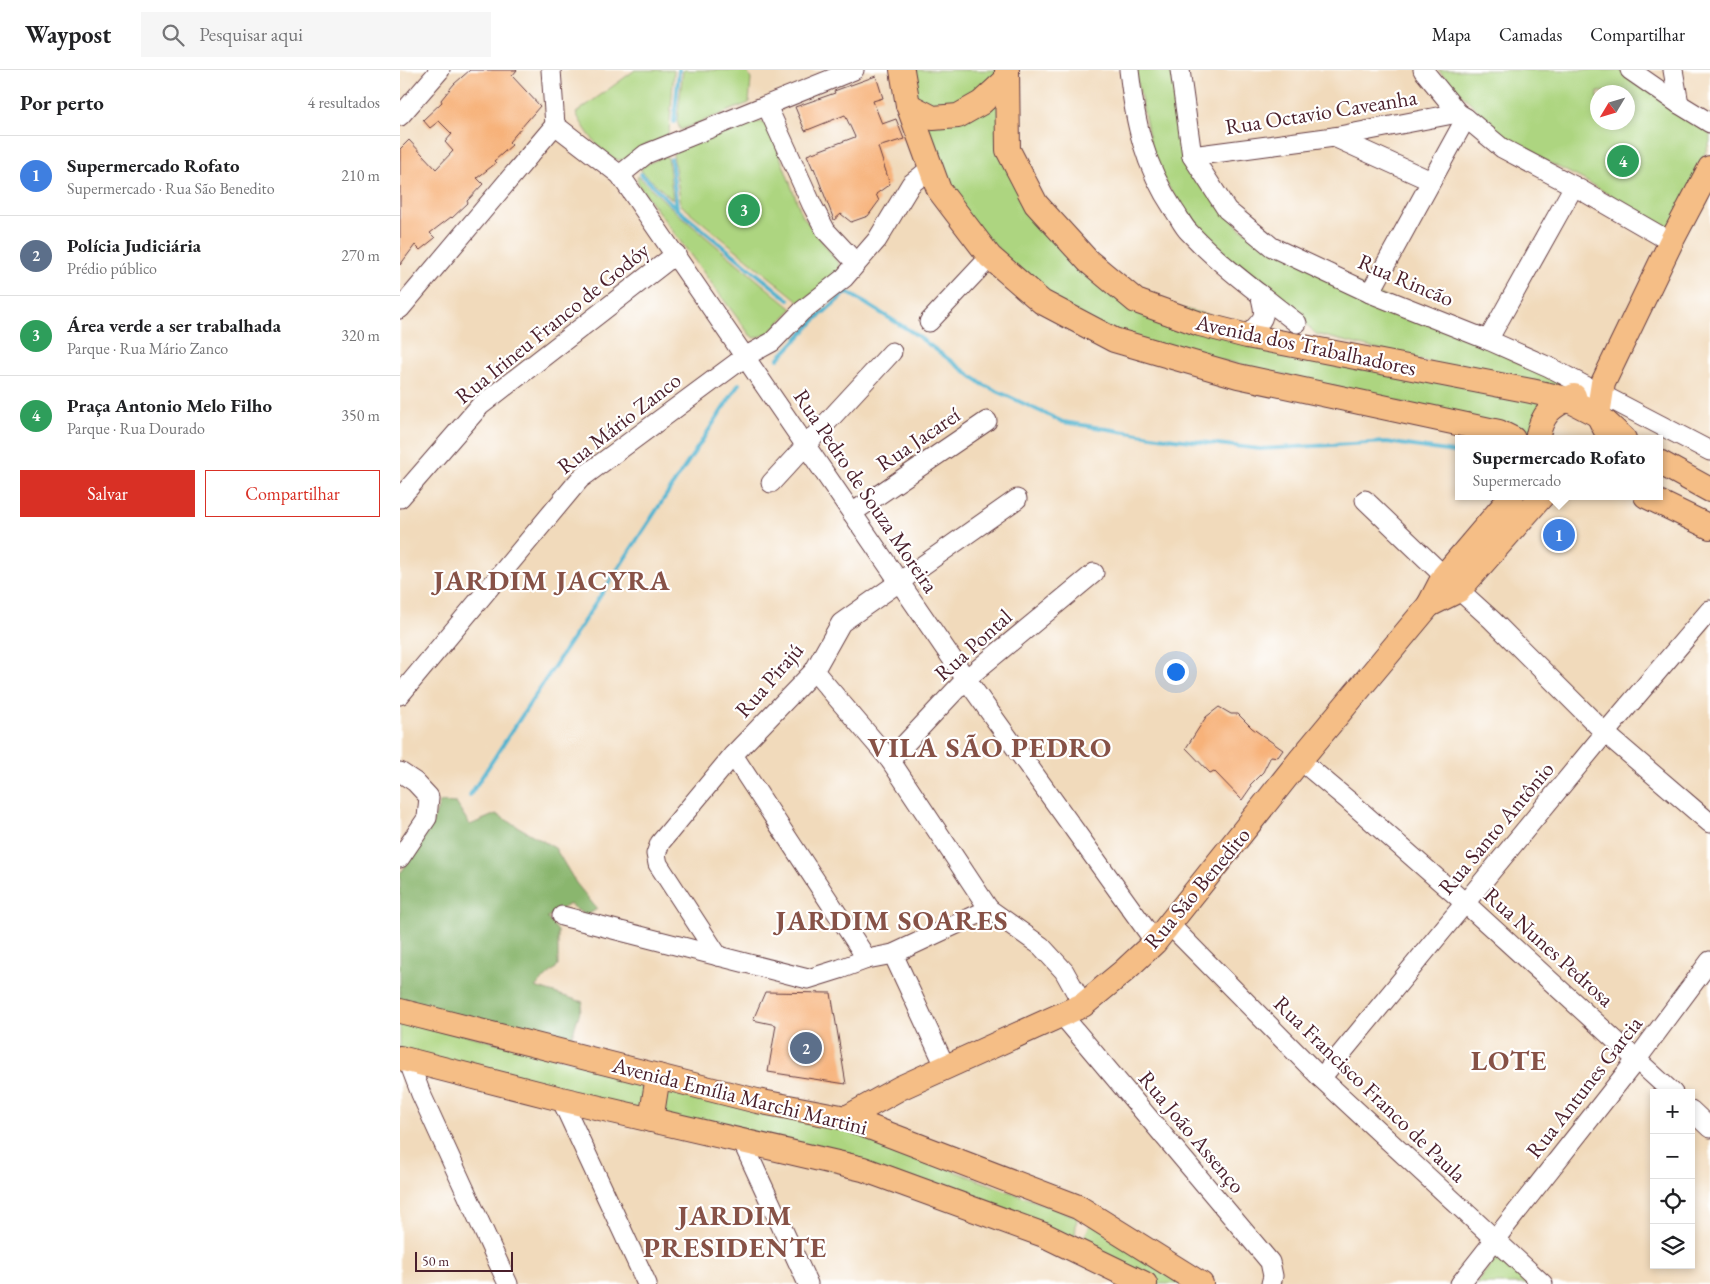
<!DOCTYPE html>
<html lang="pt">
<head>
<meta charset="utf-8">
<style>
  :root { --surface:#fff; --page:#f6f6f6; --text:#202124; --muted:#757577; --line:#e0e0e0; --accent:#d93025 }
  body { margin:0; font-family:"EB Garamond",serif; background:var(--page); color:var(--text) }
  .controls { position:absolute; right:15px; bottom:15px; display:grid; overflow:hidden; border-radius:0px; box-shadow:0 2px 8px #0003 }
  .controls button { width:45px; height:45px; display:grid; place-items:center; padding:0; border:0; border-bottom:1px solid var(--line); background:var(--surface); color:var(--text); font:25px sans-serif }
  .compass { position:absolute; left:1190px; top:15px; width:45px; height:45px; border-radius:50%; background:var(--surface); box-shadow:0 2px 8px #0003; rotate:232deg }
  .scale { position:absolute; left:15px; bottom:12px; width:98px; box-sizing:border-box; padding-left:5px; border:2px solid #4a1f2b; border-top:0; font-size:14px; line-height:18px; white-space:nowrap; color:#4a1f2b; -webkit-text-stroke:4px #fff; paint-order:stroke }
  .you { position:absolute; left:775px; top:601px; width:18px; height:18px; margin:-12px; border:4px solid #fff; border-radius:50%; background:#1a73e8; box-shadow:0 0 0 8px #1a73e833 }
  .badge { display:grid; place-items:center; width:32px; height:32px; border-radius:50%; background:var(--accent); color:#fff; font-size:16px; font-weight:700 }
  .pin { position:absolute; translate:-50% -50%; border:2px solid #fff; box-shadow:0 1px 5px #0006 }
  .popup { position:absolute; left:1055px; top:365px; width:208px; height:65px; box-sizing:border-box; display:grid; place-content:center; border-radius:0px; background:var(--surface); filter:drop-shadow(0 1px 4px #0005); font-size:16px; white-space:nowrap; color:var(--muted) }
  .popup b { font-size:19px; color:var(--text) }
  .popup::after { content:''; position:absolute; left:50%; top:100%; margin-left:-10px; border:10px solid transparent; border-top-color:var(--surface) }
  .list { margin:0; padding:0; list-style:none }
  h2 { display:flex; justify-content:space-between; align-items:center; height:65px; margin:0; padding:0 20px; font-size:21px }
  h2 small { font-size:16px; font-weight:400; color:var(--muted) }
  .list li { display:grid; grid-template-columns:32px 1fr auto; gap:15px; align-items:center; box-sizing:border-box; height:80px; padding:0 20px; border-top:1px solid var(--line) }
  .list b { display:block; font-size:19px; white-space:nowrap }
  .list p { margin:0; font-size:16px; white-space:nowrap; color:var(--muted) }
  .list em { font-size:16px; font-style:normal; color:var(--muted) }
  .actions { display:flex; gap:10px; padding:15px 20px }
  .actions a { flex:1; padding:11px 0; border:1px solid var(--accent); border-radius:0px; text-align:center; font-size:18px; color:var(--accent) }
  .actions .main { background:var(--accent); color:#fff }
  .icon { flex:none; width:28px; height:28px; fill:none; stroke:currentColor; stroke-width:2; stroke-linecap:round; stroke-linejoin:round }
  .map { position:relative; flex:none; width:1310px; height:1214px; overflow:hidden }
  header { display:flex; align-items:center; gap:30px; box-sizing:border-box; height:70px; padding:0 25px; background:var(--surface); border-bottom:1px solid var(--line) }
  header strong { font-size:24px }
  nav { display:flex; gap:28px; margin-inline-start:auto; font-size:18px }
  .search { width:350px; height:45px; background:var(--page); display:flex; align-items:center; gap:12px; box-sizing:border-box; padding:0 18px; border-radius:0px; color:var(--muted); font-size:19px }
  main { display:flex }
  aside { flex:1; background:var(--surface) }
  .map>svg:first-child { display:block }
  .green { fill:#add580; stroke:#7c7a56; fill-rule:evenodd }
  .forest { fill:#8ab66e; stroke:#6a6a4c }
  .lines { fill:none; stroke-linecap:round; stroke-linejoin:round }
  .stream { stroke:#50b3cf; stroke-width:4 }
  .building { fill:#f7b27a }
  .minor-casing { stroke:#633b41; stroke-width:21 }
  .major-casing { stroke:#633b41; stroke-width:26 }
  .minor { stroke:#fff; stroke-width:19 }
  .major { stroke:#f5be86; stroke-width:24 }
  .labels { text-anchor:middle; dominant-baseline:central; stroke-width:4.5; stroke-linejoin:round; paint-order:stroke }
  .street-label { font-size:22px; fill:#4a1f2b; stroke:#fff }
  .district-label { font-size:28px; font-weight:bold; letter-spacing:1px; fill:#875247; stroke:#fff }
</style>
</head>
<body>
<header>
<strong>Waypost</strong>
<div class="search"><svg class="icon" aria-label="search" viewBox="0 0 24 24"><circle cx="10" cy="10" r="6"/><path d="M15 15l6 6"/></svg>Pesquisar aqui</div>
<nav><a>Mapa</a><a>Camadas</a><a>Compartilhar</a></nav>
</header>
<main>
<aside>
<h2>Por perto<small>4 resultados</small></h2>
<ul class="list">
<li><span class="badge" style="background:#3f7fe0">1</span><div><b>Supermercado Rofato</b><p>Supermercado · Rua São Benedito</p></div><em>210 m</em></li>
<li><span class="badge" style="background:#5c6f8a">2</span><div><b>Polícia Judiciária</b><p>Prédio público</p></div><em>270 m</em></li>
<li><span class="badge" style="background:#2e9e5b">3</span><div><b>Área verde a ser trabalhada</b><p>Parque · Rua Mário Zanco</p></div><em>320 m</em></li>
<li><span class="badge" style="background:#2e9e5b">4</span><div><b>Praça Antonio Melo Filho</b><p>Parque · Rua Dourado</p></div><em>350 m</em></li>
</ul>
<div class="actions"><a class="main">Salvar</a><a>Compartilhar</a></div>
</aside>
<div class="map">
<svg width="1310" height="1214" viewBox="0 0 1310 1214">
  <rect width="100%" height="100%" fill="#fff"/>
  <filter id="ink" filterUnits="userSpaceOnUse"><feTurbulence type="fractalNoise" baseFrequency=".02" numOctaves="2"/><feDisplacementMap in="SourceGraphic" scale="10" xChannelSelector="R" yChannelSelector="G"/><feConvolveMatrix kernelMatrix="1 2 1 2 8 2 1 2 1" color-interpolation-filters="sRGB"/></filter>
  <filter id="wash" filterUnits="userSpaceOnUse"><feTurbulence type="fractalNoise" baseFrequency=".0096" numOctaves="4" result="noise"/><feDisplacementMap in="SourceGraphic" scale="20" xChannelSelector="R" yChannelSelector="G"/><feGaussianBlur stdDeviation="1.12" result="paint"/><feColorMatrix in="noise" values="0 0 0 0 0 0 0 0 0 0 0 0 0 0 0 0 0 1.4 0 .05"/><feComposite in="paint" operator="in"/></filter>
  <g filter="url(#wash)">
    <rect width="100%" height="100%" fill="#f1dabb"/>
    <g class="green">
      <path d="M 235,0 L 274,0 L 269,62 C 263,71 250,72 241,77 C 235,81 228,89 221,90 C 205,91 182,56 176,43 Z"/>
      <path d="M 283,0 L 346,0 L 351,9 L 349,33 L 280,60 L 277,51 Z"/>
      <path d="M 506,0 L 601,0 L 603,8 L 549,43 L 512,33 Z"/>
      <path d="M 735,0 L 775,0 L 785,82 L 839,158 L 1181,319 L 1164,326 L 916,264 L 902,250 L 797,162 L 755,95 Z"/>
      <path d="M 1038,0 L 1219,0 L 1310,62 L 1310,72 L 1270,160 L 1182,109 L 1110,73 ZM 1198,22 L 1228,22 L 1228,52 L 1198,52 Z"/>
      <path d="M 599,21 L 604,81 L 716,222 L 1146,329 L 1129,369 L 1089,353 L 715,265 L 645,227 L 553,132 L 516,45 L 535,54 Z"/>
      <path d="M 349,52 L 362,52 L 369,57 L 402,145 L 439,194 C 436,213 415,222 400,232 L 281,135 L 273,84 L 275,81 Z"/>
      <path d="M 265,86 L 268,88 L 273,130 L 241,101 L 243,96 Z"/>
      <path d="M 238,106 L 277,143 L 392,239 L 368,264 L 355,268 L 350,265 L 240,117 L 237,109 Z"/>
      <path d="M 0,949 L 250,1010 L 248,1043 L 0,981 Z"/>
      <path d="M 262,1014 L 415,1049 L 677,1147 L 675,1165 L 670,1172 L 257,1046 Z"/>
      <path d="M 693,1150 L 786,1214 L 759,1214 L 679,1176 Z"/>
      <path d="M 1099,1184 L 1133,1214 L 1076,1214 Z"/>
    </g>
    <path class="forest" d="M 40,732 L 56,733 L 70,755 L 96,744 L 155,778 L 176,813 L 197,839 L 186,846 L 169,834 L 147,848 L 158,861 L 158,896 L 135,917 L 183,932 L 168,978 L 0,934 L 0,804 L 31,757 Z"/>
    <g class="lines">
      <g class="stream">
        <path d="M 274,52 L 279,0"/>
        <path d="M 271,89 L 277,139"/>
        <path d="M 241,104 L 277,139 L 389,230"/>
        <path d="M 378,289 L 415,250 L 447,222 L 512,262 L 582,314 L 663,352 L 758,367 L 860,379 L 987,372 L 1059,383"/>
        <path d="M 70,725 L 339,314"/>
      </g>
    </g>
    <g id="blocks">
      <g class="building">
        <path d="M 70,0 L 117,0 L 112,6 L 140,36 L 109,72 L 112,75 L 94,91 L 96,93 L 77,108 L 83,114 L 67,131 L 68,133 L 52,148 L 51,147 L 30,163 L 35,168 L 20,180 L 15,175 L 0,195 L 0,79 L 9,70 L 36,99 L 53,81 L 45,72 L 52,64 L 39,51 L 30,58 L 23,50 L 42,32 L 41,30 L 54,14 Z"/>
        <path d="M 476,6 L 483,28 L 473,31 L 482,54 L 496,49 L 504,69 L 478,77 L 490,114 L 476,124 L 479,131 L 468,146 L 451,152 L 441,144 L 434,150 L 414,98 L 413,99 L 407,85 L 455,67 L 445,45 L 405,61 L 395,37 L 435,23 L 434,21 Z"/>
        <path d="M 819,637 L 831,644 L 838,644 L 852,658 L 883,680 L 878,687 L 871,686 L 863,702 L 850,715 L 851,717 L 842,730 L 814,701 L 810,703 L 786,678 L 806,647 Z"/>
        <path d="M 365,922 L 431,923 L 446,1014 L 368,1002 L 376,955 L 353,950 Z"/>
      </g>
    </g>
  </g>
  <g filter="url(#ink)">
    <use href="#blocks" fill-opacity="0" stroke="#633b41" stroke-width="1"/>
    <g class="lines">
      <defs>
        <g id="minor">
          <path d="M 151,0 L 155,55 L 220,105 L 566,609 L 755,872"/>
          <path d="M 729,0 C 735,53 744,95 774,140 C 779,147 783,156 789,162 C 821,196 860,224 897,253"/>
          <path d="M 780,0 L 792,86 L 827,140 L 872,177 L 970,223 L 1088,270 L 1149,297 L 1310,381"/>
          <path d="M 1023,0 L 1058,43 L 1066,48 L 1102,78 L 1174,116 L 1271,172"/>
          <path d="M 1230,0 L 1279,34 L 1310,53"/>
          <path d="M 1273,0 L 1279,34"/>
          <path d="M 367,36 L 412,135 L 426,161 L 456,193"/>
          <path d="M 0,46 L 40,0"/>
          <path d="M 934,67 L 1031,111"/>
          <path d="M 792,86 L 934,67 L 1058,43"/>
          <path d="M 220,105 L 246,84 L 454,0"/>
          <path d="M 970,223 L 1066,48"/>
          <path d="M 0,239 L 155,55"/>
          <path d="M 529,252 L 590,187"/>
          <path d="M 847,266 C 864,247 867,250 860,224"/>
          <path d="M 1088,270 L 1174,116"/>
          <path d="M 371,413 L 492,282"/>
          <path d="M 0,428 L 80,336 L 276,184"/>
          <path d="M 965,430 L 1044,506"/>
          <path d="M 452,443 L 587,351"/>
          <path d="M 1059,520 L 1092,550 L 1205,663 L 1310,753"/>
          <path d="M 414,601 L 490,690 L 589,839"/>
          <path d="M 0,625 L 180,409 L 346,286 L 372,272 L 402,241 L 444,208 L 477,170 L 511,114 L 531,98"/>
          <path d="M 333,685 L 467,889"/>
          <path d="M 490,690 L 566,609 L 694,503"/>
          <path d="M 900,690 L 949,731 L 1065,833 L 1273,1023"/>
          <path d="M 0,702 L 15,712 L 29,727 L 27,748 L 0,788"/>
          <path d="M 162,846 L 408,909 L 440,899 L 467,889 L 493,884 L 589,839 L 641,876 L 664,901 L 683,935"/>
          <path d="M 769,854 L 921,1008 L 1143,1214"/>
          <path d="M 493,884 L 545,996"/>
          <path d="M 318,886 L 258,794 L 256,784 L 260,773 L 333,685 L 414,601 L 441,553 L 617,429"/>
          <path d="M 662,945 L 870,1192 L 873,1206 L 871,1214"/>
          <path d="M 8,990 L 21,1024 L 108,1214"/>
          <path d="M 921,1008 L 1205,663 L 1310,540"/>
          <path d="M 161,1029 L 247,1214"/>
          <path d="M 1291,1040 L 1310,1058"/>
          <path d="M 342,1071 L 408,1214"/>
          <path d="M 1060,1214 L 1237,989 L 1310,891"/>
        </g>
        <g id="major">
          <path d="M 502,0 L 508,35 L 539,120 L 590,187 L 642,232 L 714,270 L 838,306 L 1099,362 L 1113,369"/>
          <path d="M 607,0 L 608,80 L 636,134 L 688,191 L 736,231 L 800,254 L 847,266 L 1131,321 L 1167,329 L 1198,345 L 1224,369"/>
          <path d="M 508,35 L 533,48 L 558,46 L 581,33 L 607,9"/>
          <path d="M 1205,359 L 1198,345 L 1203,313 L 1271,172 L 1310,98"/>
          <path d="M 1137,369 C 1142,343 1151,336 1174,326"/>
          <path d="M 1259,392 L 1310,420"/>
          <path d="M 1246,426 L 1310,457"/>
          <path d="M 1029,535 L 1059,520 L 1142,426"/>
          <path d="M 0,941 L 357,1031 L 446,1048 L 678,1137 L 801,1214"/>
          <path d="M 0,988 L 161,1029 L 463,1099 L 644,1165 L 745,1214"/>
          <path d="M 446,1048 L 500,1018 L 683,935 L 724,901 L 755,872 L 900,690 L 1029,535 L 1044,506 L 1112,426"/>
          <path d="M 251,1050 L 258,1006"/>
        </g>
      </defs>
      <use href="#minor" class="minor-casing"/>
      <use href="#major" class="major-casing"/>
      <use href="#minor" class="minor"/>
      <use href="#major" class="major"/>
    </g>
  </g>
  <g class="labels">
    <g class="street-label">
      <text transform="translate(921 42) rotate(-9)">Rua Octavio Caveanha</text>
      <text transform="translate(1006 210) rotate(23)">Rua Rincão</text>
      <text transform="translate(152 253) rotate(-39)">Rua Irineu Franco de Godóy</text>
      <text transform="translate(906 275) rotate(12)">Avenida dos Trabalhadores</text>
      <text transform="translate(219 353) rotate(-38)">Rua Mário Zanco</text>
      <text transform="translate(518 369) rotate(-34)">Rua Jacareí</text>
      <text transform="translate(466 421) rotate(56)">Rua Pedro de Souza Moreira</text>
      <text transform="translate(573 575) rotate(-42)">Rua Pontal</text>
      <text transform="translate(369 610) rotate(-49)">Rua Pirajú</text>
      <text transform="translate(1096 758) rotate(-50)">Rua Santo Antônio</text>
      <text transform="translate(797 818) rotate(-50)">Rua São Benedito</text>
      <text transform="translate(1149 877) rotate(42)">Rua Nunes Pedrosa</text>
      <text transform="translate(1184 1017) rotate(-52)">Rua Antunes Garcia</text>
      <text transform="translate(970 1019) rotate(44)">Rua Francisco Franco de Paula</text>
      <text transform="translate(340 1026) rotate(14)">Avenida Emília Marchi Martini</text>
      <text transform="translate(792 1062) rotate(50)">Rua João Assenço</text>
    </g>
    <g class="district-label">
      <text x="152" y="510">JARDIM JACYRA</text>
      <text x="590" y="677">VILA SÃO PEDRO</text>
      <text x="492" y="850">JARDIM SOARES</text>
      <text x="1109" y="990">LOTE</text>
      <text x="335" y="1145">JARDIM<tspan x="335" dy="32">PRESIDENTE</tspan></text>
    </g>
  </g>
</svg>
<div class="controls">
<button>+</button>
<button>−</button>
<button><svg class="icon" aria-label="locate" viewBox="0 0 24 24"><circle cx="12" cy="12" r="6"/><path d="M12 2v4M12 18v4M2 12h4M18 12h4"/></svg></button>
<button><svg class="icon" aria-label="layers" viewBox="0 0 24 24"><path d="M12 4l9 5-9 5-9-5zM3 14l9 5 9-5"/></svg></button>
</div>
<svg class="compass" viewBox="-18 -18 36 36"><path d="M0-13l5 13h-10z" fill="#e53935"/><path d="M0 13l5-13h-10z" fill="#757577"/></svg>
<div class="scale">50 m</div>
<div class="you"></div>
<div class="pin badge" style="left:1159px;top:465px;background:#3f7fe0">1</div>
<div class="popup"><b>Supermercado Rofato</b>Supermercado</div>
<div class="pin badge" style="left:406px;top:978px;background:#5c6f8a">2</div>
<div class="pin badge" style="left:344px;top:140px;background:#2e9e5b">3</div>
<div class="pin badge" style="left:1223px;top:91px;background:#2e9e5b">4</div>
</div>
</main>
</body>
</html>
